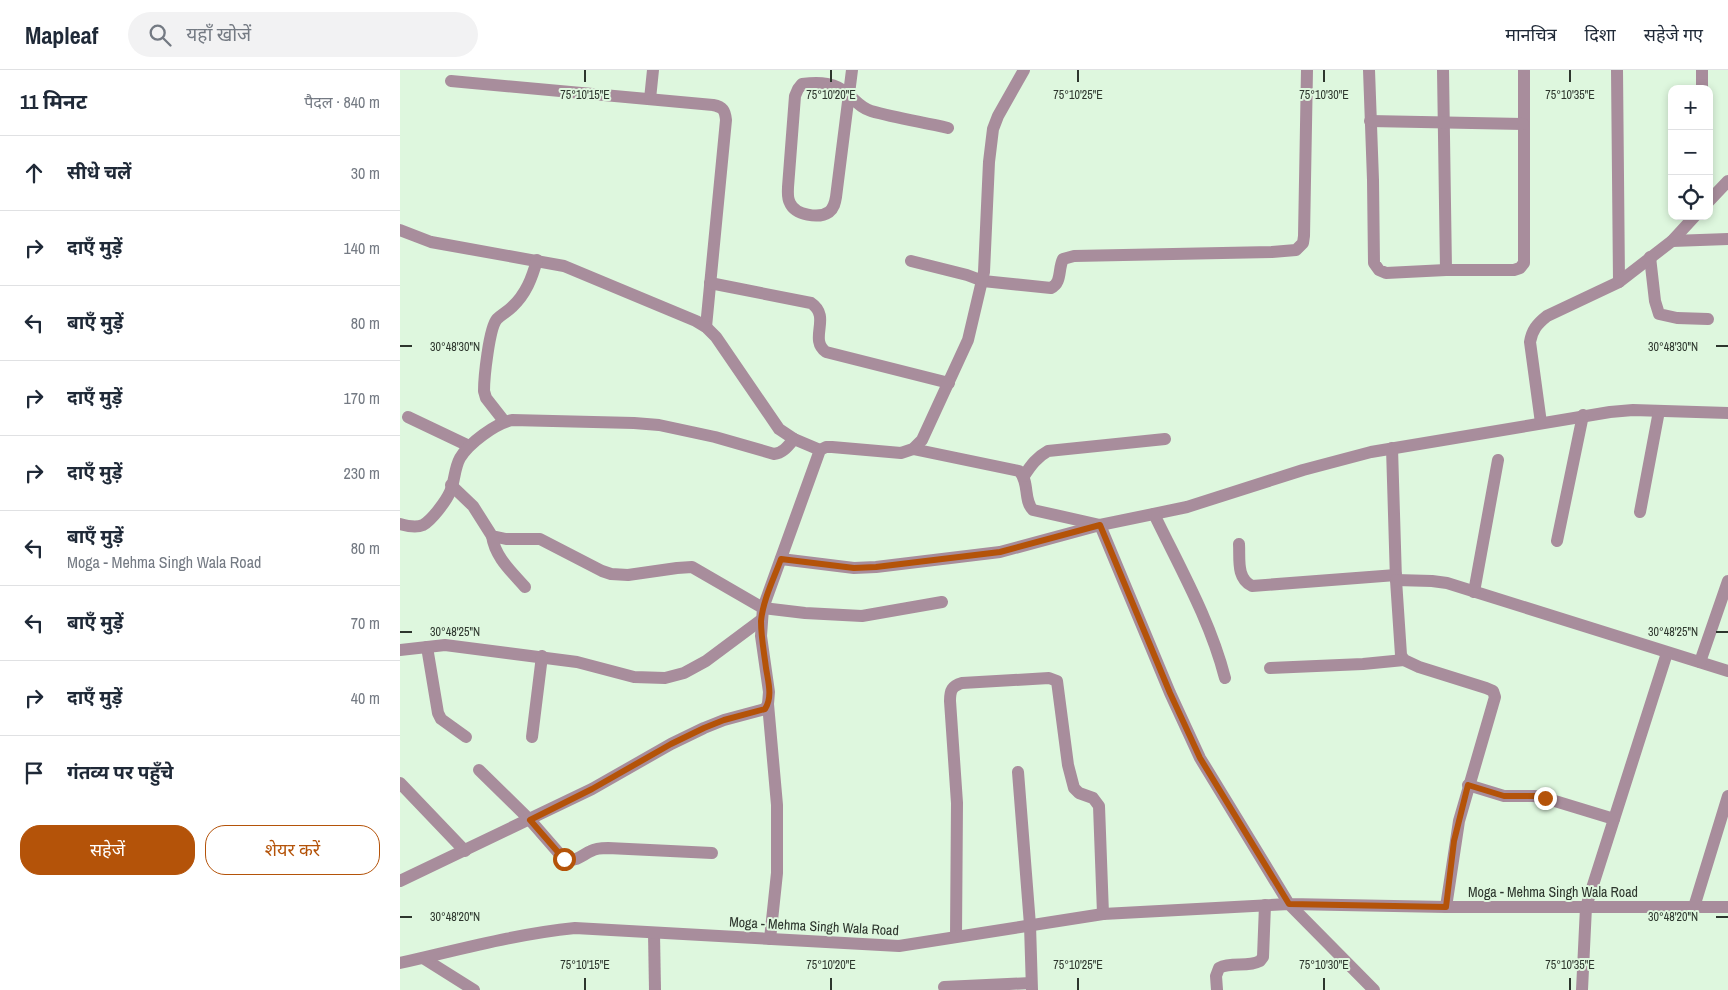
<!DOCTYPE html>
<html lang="hi">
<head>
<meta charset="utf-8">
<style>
  :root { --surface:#fff; --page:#f2f2f3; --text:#1f2937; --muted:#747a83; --line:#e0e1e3; --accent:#b45309 }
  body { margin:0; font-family:"Archivo Narrow","Noto Sans Devanagari",sans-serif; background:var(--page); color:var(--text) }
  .controls { position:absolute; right:15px; top:15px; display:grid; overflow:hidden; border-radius:10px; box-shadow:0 2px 8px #0003 }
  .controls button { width:45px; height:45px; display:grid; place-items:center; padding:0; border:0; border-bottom:1px solid var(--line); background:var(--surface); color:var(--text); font:25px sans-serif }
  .stop { position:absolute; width:15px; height:15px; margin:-11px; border:4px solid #b45309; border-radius:50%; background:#fff }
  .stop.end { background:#b45309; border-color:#fff; box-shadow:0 1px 5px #0008 }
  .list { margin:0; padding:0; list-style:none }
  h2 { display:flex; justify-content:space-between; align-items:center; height:65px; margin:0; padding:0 20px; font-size:21px }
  h2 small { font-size:16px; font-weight:400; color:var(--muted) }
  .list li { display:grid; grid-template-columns:32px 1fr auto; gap:15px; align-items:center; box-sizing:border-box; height:75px; padding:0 20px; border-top:1px solid var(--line) }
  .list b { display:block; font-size:19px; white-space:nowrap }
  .list p { margin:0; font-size:16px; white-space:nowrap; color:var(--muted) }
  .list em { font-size:16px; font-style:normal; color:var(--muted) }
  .actions { display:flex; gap:10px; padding:15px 20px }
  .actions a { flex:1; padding:11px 0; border:1px solid var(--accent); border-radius:20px; text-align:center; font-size:18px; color:var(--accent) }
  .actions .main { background:var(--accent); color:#fff }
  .icon { flex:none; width:28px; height:28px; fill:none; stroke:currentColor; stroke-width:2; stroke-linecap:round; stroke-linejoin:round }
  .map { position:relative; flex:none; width:1328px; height:920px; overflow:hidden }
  header { display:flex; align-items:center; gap:30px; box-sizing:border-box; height:70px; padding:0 25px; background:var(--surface); border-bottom:1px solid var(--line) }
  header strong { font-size:24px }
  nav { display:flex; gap:28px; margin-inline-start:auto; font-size:18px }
  .search { width:350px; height:45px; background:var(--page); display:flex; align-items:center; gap:12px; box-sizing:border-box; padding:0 18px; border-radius:28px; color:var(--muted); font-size:19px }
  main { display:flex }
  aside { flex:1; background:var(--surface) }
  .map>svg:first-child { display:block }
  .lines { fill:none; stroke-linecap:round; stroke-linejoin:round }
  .minor { stroke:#a88d9c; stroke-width:12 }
  .route { stroke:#b45309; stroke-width:6 }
  .ticks { fill:none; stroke:#2d362d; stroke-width:2 }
  .labels { text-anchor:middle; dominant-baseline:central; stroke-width:4; stroke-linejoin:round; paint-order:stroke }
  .street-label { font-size:14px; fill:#2d362d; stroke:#def7de }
  .ticks-label { font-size:12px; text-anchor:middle; fill:#2d362d; stroke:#def7de; stroke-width:4; stroke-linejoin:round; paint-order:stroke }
</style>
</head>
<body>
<header>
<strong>Mapleaf</strong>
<div class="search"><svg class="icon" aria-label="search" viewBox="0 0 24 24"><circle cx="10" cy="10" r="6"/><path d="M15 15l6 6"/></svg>यहाँ खोजें</div>
<nav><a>मानचित्र</a><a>दिशा</a><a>सहेजे गए</a></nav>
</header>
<main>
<aside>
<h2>11 मिनट<small>पैदल · 840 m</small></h2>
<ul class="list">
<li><svg class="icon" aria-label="ahead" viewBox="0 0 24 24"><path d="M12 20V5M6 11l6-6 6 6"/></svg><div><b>सीधे चलें</b></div><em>30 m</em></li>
<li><svg class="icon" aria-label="right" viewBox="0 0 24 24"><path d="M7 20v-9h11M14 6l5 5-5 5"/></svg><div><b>दाएँ मुड़ें</b></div><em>140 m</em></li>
<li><svg class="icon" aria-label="left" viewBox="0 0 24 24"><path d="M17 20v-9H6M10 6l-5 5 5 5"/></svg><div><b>बाएँ मुड़ें</b></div><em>80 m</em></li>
<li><svg class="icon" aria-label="right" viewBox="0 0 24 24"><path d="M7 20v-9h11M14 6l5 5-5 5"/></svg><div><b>दाएँ मुड़ें</b></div><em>170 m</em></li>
<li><svg class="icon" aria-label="right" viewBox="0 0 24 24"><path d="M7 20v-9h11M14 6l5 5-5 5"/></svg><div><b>दाएँ मुड़ें</b></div><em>230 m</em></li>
<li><svg class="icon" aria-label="left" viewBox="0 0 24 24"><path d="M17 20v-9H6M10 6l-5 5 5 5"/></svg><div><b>बाएँ मुड़ें</b><p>Moga - Mehma Singh Wala Road</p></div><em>80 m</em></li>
<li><svg class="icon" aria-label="left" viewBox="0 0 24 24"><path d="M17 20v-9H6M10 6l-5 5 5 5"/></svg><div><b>बाएँ मुड़ें</b></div><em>70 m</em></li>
<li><svg class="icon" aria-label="right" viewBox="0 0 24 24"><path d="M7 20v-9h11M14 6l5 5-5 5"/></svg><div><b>दाएँ मुड़ें</b></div><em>40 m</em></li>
<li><svg class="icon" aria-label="arrive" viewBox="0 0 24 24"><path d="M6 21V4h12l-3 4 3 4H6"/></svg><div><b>गंतव्य पर पहुँचे</b></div></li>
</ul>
<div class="actions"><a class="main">सहेजें</a><a>शेयर करें</a></div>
</aside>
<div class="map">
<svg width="1328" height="920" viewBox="0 0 1328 920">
  <rect width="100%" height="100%" fill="#def7de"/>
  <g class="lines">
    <g class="minor">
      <path d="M 452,0 L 436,127 C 435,133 434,138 429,142 C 419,149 395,145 390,133 C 387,128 388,122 388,117 L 395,26 L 398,19 L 402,14 C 419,12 436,12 449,25 C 457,32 461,38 471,41 C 496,48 522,52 548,58"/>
      <path d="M 969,0 L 973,110 L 974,193 L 979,200 L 986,203 L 1046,200 L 1114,200 L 1120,198 L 1124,193 L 1124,0"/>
      <path d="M 1043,0 L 1046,200"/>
      <path d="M 1217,0 L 1219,212"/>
      <path d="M 1302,0 L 1302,19"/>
      <path d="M 51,11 L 313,35 C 323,37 325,40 326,50 L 306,257"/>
      <path d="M 250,29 L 253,0"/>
      <path d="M 970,51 L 1123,54"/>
      <path d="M 1309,131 L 1328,111"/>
      <path d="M 0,160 L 31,172 L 164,196 L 296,251 L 306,257 L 316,267 L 379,359 L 394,369 L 420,380"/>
      <path d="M 1272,171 L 1328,169"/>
      <path d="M 1250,187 L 1255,231 L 1259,244 L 1277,248 L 1308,249"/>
      <path d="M 511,191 L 567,205 L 583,211 L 651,218 C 662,213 658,199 663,189 L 674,186 L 872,182 L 896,180 L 903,173 L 904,166 L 907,0"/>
      <path d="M 310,213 L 411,233 C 432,247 408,269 426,282 L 549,313"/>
      <path d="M 8,347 L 69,376"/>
      <path d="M 104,351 L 86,328 L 84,321 C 84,308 89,258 97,249 C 101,245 107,242 112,237 C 126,224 132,208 137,190"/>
      <path d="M 1141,353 L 1130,272 C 1132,260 1137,254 1147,246 L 1219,212 L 1272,171 L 1295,146"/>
      <path d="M 992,378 L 996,510 L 1001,585 L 1004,590 L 1019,597 L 1086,618 L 1093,621 L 1095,627 L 1059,751 L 1046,837"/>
      <path d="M 513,379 L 619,401 C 630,412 623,430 633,440 L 700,455 L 787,437 L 903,400 L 971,382 L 1210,342 L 1233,340 L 1328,343"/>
      <path d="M 624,406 C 631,395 637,387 648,381 L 765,369"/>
      <path d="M 51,415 L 73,436 L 92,466 L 106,469 L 140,469 L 202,501 L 211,504 L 228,505 L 277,498 L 292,497 L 363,538 L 405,543 L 462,546 L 542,532"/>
      <path d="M 1240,442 L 1259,341"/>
      <path d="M 754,444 C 780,498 810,550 825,608"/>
      <path d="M 0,454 C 7,456 16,458 23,455 C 32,450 46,431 50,422 C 55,411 54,399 60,388 C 69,373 95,354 112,350 L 234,353 L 259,355 L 315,367 L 374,384 C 383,383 388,376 394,369"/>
      <path d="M 92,466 C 95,487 111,501 125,517"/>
      <path d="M 1157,471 L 1183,345"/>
      <path d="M 839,474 C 840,489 836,508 852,516 L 996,505"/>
      <path d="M 381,489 L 454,498 L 476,497 L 600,482 L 700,455 L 770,623 L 800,688 L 889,834 L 1046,837 L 1328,837"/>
      <path d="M 996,510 L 1032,511 L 1047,513 L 1328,601"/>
      <path d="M 1074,522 L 1098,390"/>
      <path d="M 27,577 L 38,643 L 41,649 L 66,667"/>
      <path d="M 0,580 L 45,575 L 177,592 L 234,607 L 265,608 L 284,603 L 306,591 L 361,550"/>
      <path d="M 1300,592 L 1328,511"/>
      <path d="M 870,598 L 963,594 L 1004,590"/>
      <path d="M 368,634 L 377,735 L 377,803 L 370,869"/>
      <path d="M 132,667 L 142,586"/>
      <path d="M 79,700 L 130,750 L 164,789 C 175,793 182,785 191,781 C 196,778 202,778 208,778 L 312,783"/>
      <path d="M 618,702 L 630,855 L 632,920"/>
      <path d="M 0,713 L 65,781"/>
      <path d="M 1068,715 L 1104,726 L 1134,726 L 1145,728 L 1214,749"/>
      <path d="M 0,811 L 192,719 L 271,674 L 304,658 L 324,650 L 365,639 L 368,634 L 369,622 L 361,566 L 363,538 L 420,380 L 426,377 L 432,377 L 501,383 L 513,379 L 522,370 L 568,270 L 584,202 L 589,92 L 593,59 L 598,46 L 624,0"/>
      <path d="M 1294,837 L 1328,726"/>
      <path d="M 254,863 L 255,920"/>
      <path d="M 556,866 L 557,733 L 550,631 C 550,620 552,616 562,613 L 649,608 L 657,611 L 668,695 L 674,718 L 679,723 L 693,728 L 699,736 L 703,844"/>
      <path d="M 23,888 L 74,920"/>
      <path d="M 0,893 C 58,880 115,864 175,858 L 499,876 L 703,844 L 889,834 L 974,920"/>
      <path d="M 544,917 L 631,913"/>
      <path d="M 817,920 L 816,906 L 819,898 C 832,891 847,898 860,891 L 863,887 L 865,835"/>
      <path d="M 1182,920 L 1186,837 L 1267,583"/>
    </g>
  </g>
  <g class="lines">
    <path class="route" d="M 164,789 L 130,750 L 192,719 L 271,674 L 304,658 L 324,650 L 365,639 C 373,627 368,611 366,598 C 364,582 361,567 361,551 C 363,530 374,508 381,489 L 454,498 L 476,497 L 600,482 L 700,455 L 770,623 L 800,688 L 889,834 L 1046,837 L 1054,771 L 1068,715 L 1104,726 L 1134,726 L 1145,728"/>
  </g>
  <path class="ticks" d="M 185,0 L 185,12M 431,0 L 431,12M 678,0 L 678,12M 924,0 L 924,12M 1170,0 L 1170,12M 0,276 L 12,276M 1316,276 L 1328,276M 0,562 L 12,562M 1316,562 L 1328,562M 0,847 L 12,847M 1316,847 L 1328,847M 185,908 L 185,920M 431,908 L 431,920M 678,908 L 678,920M 924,908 L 924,920M 1170,908 L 1170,920"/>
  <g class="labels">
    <g class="street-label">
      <text x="1153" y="822">Moga - Mehma Singh Wala Road</text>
      <text transform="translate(414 856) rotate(3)">Moga - Mehma Singh Wala Road</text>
    </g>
  </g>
  <g class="ticks-label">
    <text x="185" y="29">75°10'15"E</text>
    <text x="431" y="29">75°10'20"E</text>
    <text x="678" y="29">75°10'25"E</text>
    <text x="924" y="29">75°10'30"E</text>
    <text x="1170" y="29">75°10'35"E</text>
    <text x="55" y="281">30°48'30"N</text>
    <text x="1273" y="281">30°48'30"N</text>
    <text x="55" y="566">30°48'25"N</text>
    <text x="1273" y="566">30°48'25"N</text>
    <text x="55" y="851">30°48'20"N</text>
    <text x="1273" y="851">30°48'20"N</text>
    <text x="185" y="899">75°10'15"E</text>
    <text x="431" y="899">75°10'20"E</text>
    <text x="678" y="899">75°10'25"E</text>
    <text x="924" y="899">75°10'30"E</text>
    <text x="1170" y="899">75°10'35"E</text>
  </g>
</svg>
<div class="controls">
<button>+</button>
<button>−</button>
<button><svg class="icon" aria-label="locate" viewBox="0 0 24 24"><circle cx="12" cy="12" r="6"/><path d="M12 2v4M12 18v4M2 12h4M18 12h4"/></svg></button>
</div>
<div class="stop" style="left:164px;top:789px"></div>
<div class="stop end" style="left:1145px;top:728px"></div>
</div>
</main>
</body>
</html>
